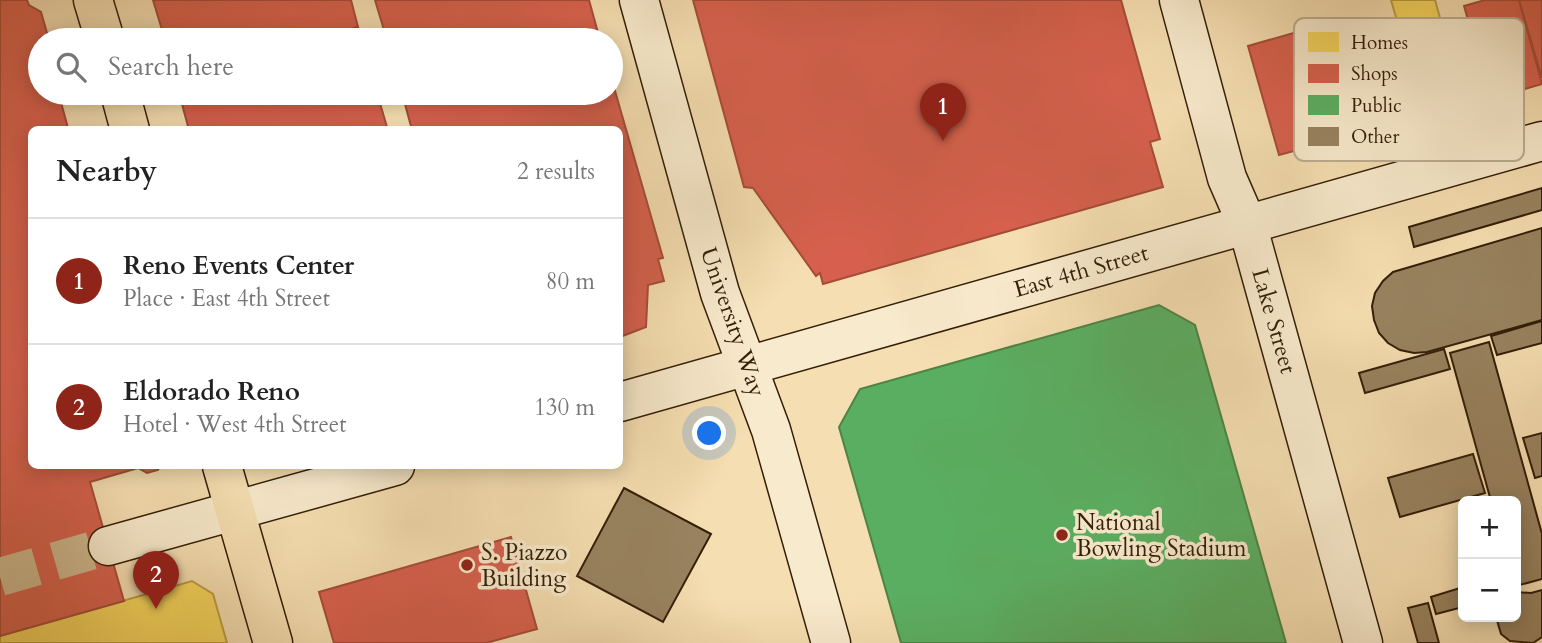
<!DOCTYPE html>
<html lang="en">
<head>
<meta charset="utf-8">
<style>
  :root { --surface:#fff; --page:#f6f6f6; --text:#222; --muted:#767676; --line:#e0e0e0; --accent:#8f2418 }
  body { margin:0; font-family:Cardo,serif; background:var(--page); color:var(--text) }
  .controls { position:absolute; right:21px; bottom:21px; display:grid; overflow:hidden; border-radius:10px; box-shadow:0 4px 18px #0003 }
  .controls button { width:63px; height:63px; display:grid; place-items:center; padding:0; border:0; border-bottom:2px solid var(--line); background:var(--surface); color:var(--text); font:35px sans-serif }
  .you { position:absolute; left:710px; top:434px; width:24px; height:24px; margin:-18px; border:5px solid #fff; border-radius:50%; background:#1a73e8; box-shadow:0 0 0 10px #1a73e833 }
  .badge { display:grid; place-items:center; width:46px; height:46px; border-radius:50%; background:var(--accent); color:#fff; font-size:23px; font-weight:700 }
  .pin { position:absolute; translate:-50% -58px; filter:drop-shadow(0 2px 4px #0008) }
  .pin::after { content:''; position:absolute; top:37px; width:24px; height:21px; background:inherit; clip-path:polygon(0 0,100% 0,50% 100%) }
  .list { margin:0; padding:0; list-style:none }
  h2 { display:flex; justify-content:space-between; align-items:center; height:91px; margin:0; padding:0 28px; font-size:30px }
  h2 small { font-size:23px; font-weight:400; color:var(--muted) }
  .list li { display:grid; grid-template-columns:46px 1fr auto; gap:21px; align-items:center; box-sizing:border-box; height:126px; padding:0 28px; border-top:2px solid var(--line) }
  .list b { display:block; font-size:26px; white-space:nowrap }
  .list p { margin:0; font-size:23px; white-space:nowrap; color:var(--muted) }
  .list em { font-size:23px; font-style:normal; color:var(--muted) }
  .icon { flex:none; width:38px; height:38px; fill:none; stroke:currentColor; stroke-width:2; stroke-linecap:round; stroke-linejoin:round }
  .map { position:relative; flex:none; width:1542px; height:643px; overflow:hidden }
  .search { position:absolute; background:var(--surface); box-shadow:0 4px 18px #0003; left:28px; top:28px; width:595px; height:77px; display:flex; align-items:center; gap:18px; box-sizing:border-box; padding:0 24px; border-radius:38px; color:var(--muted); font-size:26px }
  .panel { position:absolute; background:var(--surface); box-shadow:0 4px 18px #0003; left:28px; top:126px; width:595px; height:343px; border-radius:10px }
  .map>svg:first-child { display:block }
  .homes { fill:#f6d55c; stroke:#bc9e42; stroke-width:2 }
  .shops { fill:#d6604d; stroke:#a54c38; stroke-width:2 }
  .public { fill:#5aae61; stroke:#4e8346; stroke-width:2 }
  .building { fill:#98825f; stroke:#331e07; stroke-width:2 }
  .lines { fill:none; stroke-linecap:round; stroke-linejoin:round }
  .secondary-tunnel { stroke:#ceb88f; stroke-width:38; stroke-dasharray:38 19; stroke-linecap:butt }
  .secondary-casing { stroke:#331e07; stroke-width:41 }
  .primary-casing { stroke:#331e07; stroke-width:41 }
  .secondary { stroke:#f8eacc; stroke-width:38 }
  .primary { stroke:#f5deb1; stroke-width:38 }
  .poi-dot { fill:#8f2418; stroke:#f8eacc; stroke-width:2.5 }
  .labels { text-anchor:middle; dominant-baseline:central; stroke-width:7; stroke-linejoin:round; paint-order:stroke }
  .street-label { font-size:23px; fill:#331e07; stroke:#f8eacc }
  .poi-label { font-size:23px; fill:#331e07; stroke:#f8eacc; text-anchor:start }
  .key { fill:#f8eacc; stroke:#bdad91; stroke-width:2 }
  .key-label { font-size:19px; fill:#331e07 }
</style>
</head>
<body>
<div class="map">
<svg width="1542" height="643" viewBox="0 0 1542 643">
  <rect width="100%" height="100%" fill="#f5deb1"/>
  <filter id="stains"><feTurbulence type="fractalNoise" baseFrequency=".00286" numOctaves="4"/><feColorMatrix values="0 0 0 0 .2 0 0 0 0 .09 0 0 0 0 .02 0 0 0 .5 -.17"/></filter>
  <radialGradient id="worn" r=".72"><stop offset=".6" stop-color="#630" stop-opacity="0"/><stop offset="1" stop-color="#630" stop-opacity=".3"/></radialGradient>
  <g class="homes">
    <path d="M 1391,0 L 1435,0 L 1451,57 L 1411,69 Z"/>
    <path d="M 192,581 L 213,594 L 227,643 L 0,643 L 0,636 Z"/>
  </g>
  <g class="shops">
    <path d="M 0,0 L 27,0 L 29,5 L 41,12 L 49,40 L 40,40 L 40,93 L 53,93 L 54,96 L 59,95 L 68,128 L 32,130 L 32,466 L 160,466 L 158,470 L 147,473 L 138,468 L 90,482 L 124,601 L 0,636 Z"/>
    <path d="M 153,0 L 351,0 L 358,27 L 311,40 L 165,40 Z"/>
    <path d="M 375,0 L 589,0 L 600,40 L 387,40 Z"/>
    <path d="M 693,0 L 1121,0 L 1160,139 L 1150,142 L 1163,187 L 823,284 L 820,273 L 816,276 L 753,188 L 744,187 Z"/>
    <path d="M 1485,0 L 1519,0 L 1542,84 L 1491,99 L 1464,6 Z"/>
    <path d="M 1519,0 L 1542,0 L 1542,78 Z"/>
    <path d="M 1318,26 L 1349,136 L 1279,155 L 1248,46 Z"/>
    <path d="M 358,27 L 362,40 L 311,40 Z"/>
    <path d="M 611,77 L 663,258 L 658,259 L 664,281 L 648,285 L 646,327 L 620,337 L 620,130 L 412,130 L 402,93 L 611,93 Z"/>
    <path d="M 179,93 L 377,93 L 387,127 L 377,130 L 189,130 Z"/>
    <path d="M 511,537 L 537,629 L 486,643 L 334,643 L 319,592 Z"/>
  </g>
  <path class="public" d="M 1159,305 L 1195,325 L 1286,643 L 901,643 L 839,427 L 860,389 Z"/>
  <g class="building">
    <path d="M 1542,188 L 1542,210 L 1414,247 L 1409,227 Z"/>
    <path d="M 1542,228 L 1542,320 L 1427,352 L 1414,353 L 1400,350 L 1388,343 L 1379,333 L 1374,320 L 1372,306 L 1375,293 L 1383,281 L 1393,272 Z"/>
    <path d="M 1542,321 L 1542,343 L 1497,355 L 1491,336 Z"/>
    <path d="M 1489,342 L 1542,534 L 1542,579 L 1516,586 L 1516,501 L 1491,501 L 1450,353 Z"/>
    <path d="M 1444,349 L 1450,369 L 1365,393 L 1359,373 Z"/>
    <path d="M 1542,433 L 1542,476 L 1535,478 L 1523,438 Z"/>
    <path d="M 1473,454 L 1485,493 L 1400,517 L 1388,478 Z"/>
    <path d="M 624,488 L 711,534 L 663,622 L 577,576 Z"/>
    <path d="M 1463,587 L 1463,607 L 1436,614 L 1431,597 Z"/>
    <path d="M 1542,590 L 1542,637 L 1533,643 L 1510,641 L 1501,634 L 1496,617 L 1516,617 L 1516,592 L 1531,593 Z"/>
    <path d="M 1428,603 L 1439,643 L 1418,643 L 1408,608 Z"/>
  </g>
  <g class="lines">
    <path class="secondary-tunnel" d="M 0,577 L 108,546"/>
    <defs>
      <g id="secondary">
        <path d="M 639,0 L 720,293 L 771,430 L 831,643"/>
        <path d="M 1179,0 L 1227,178 L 1247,224 L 1363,643"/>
        <path d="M 620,402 L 1542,141"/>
        <path d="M 108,546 L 395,466"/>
      </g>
      <g id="primary">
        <path d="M 93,0 L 105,40"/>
        <path d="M 120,93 L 130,130"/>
        <path d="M 222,466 L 273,643"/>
      </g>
    </defs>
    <use href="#secondary" class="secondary-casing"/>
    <use href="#primary" class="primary-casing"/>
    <use href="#secondary" class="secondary"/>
    <use href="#primary" class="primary"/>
  </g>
  <g class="poi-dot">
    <circle cx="1062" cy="535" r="7"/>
    <circle cx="467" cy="565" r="7"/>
  </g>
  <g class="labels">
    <g class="street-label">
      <text transform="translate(1081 271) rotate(-16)">East 4th Street</text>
      <text transform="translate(1274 321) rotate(74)">Lake Street</text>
      <text transform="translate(733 322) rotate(71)">University Way</text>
    </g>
    <g class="poi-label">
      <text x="1076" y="522">National<tspan x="1076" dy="26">Bowling Stadium</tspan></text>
      <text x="481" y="552">S. Piazzo<tspan x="481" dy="26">Building</tspan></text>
    </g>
  </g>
  <rect x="1294" y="18" width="230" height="143" rx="10" class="key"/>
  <rect x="1308" y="32" width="31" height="20" fill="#f6d55c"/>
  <rect x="1308" y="64" width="31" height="19" fill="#d6604d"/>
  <rect x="1308" y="95" width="31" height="20" fill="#5aae61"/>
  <rect x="1308" y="127" width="31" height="19" fill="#98825f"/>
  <g class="key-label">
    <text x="1351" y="49">Homes</text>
    <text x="1351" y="80">Shops</text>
    <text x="1351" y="112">Public</text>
    <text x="1351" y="143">Other</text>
  </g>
  <rect width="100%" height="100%" filter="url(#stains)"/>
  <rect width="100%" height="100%" fill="url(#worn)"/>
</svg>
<div class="controls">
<button>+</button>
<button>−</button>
</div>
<div class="you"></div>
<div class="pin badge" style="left:943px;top:141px">1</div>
<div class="pin badge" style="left:156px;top:609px">2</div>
<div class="search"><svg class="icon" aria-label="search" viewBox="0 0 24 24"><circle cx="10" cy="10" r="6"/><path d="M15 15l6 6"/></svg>Search here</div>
<section class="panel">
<h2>Nearby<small>2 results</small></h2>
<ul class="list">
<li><span class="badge">1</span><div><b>Reno Events Center</b><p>Place · East 4th Street</p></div><em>80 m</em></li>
<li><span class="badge">2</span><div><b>Eldorado Reno</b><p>Hotel · West 4th Street</p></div><em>130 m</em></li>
</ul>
</section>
</div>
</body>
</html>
